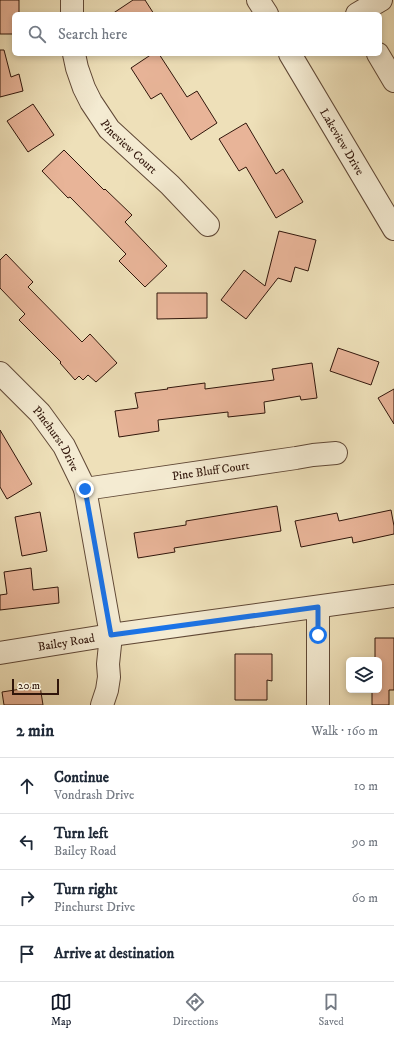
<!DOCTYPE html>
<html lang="en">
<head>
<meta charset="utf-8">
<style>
  :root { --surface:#fff; --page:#f6f6f7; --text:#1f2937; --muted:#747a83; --line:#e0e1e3; --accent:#111827 }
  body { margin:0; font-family:"IM FELL DW Pica",serif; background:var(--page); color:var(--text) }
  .controls { position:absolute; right:12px; bottom:12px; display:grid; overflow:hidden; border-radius:6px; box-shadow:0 2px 6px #0003 }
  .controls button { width:36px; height:36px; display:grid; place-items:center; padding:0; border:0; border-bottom:1px solid var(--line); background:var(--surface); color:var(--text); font:20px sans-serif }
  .scale { position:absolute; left:12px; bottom:10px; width:47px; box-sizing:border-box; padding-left:4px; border:2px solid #31160b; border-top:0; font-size:11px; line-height:14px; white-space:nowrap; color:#31160b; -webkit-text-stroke:3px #f4ebd2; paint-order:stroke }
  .stop { position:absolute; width:12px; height:12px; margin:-9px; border:3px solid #1a73e8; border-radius:50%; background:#fff }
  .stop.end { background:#1a73e8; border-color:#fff; box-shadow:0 1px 4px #0008 }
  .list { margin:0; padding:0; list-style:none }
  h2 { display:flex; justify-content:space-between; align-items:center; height:52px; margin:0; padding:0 16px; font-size:17px }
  h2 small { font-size:13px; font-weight:400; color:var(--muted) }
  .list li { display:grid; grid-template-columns:26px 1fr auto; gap:12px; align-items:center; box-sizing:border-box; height:56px; padding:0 16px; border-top:1px solid var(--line) }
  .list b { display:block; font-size:15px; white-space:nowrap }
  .list p { margin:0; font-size:13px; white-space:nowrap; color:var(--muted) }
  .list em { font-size:13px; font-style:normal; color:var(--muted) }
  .icon { flex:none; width:22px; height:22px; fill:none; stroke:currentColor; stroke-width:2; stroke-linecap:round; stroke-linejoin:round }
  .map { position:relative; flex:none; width:394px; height:705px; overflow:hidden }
  .search { position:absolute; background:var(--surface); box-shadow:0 2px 6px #0003; left:12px; right:12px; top:12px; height:44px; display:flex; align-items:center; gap:10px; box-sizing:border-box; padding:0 14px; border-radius:6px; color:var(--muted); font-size:15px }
  .sheet { height:276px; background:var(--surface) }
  nav { display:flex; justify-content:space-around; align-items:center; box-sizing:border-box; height:56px; border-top:1px solid var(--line); background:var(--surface); font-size:11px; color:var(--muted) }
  nav a { display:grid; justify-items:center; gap:2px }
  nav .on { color:var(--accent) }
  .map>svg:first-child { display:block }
  .building { fill:#e8b498; stroke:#31160b }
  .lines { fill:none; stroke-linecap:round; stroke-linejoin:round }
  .minor-casing { stroke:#604836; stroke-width:24 }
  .minor { stroke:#f4ebd2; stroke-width:22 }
  .route { stroke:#1a73e8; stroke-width:5 }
  .labels { text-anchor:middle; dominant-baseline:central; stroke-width:3.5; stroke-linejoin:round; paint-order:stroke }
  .street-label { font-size:12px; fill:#31160b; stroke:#f4ebd2 }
</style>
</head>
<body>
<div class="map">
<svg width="394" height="705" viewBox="0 0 394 705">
  <rect width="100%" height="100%" fill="#eee0b9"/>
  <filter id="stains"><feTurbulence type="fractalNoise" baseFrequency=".005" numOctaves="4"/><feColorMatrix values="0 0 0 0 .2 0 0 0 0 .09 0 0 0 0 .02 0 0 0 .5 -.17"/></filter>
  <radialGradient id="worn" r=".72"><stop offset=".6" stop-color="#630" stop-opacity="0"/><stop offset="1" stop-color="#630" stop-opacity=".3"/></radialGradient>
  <g class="building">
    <path d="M 0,0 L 19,0 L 19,14 L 14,14 L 14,34 L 0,34 Z"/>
    <path d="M 133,0 L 145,0 L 154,14 L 112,14 Z"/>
    <path d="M 0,50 L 4,50 L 11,77 L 19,74 L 23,91 L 0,97 Z"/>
    <path d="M 152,54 L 159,54 L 187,97 L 197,91 L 217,123 L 191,140 L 161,93 L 151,99 L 131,68 Z"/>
    <path d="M 33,104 L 54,135 L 28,152 L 7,121 Z"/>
    <path d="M 246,123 L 276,174 L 283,169 L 303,202 L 276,218 L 246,167 L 239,171 L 219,139 Z"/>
    <path d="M 64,150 L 104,190 L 105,189 L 132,215 L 125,222 L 167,266 L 145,287 L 119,261 L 126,254 L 70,197 L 68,198 L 42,171 Z"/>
    <path d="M 279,231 L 316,240 L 308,271 L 295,267 L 291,282 L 278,278 L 246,319 L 221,300 L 244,270 L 265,286 Z"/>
    <path d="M 6,254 L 33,282 L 28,287 L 82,342 L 90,334 L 117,363 L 96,382 L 88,375 L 83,380 L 79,376 L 75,380 L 60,363 L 61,362 L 19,320 L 25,314 L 0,288 L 0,260 Z"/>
    <path d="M 157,293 L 207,293 L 207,318 L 157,319 Z"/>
    <path d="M 338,348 L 379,362 L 371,385 L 330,371 Z"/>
    <path d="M 312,363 L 317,398 L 301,400 L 300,396 L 264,402 L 265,413 L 228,417 L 228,412 L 158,420 L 159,431 L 119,437 L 115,411 L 138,408 L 135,393 L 168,389 L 167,388 L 205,383 L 205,389 L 274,380 L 272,369 Z"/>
    <path d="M 394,389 L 394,424 L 378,398 Z"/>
    <path d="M 0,430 L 32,484 L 7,499 L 0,487 Z"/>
    <path d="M 277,506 L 281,531 L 174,548 L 175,552 L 138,558 L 134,533 L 186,525 L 186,521 Z"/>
    <path d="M 391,510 L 394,526 L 394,534 L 353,543 L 352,537 L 301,547 L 295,521 L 337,513 L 339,521 Z"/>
    <path d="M 40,512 L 47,551 L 22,556 L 15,517 Z"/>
    <path d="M 31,568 L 33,590 L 58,587 L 59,603 L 0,610 L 0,595 L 7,594 L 4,572 Z"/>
    <path d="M 375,638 L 394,638 L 394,690 L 389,690 L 389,705 L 372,705 L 372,690 L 379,690 L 379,660 L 375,660 Z"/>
    <path d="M 235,654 L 272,654 L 272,681 L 267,680 L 267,700 L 235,700 Z"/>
    <path d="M 40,686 L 43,705 L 4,705 L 2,692 Z"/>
  </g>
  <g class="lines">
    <defs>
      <g id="minor">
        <path d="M 72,0 L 72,14"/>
        <path d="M 258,0 L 267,14"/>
        <path d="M 357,14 L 381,0"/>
        <path id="s1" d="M 74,54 L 77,68 L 84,88 L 91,102 L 109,129 L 170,185 L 208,225"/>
        <path id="s2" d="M 290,54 L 394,229"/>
        <path d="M 378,54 L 394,81"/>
        <path id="s3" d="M 0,373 L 40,413 L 64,446 L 85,489 L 111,635 L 108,664 L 109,677 L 107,690 L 102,705"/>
        <path id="s4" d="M 85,489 L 296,458 L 313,455 L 336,453"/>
        <path d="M 318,607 L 318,705"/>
        <path id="s5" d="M 0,653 L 111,635 L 394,596"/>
      </g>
    </defs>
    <use href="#minor" class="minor-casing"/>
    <use href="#minor" class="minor"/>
  </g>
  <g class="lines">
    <path class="route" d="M 85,489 L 111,635 L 318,607 L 318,635"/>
  </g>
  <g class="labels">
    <g class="street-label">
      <text stroke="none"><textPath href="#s2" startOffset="102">Lakeview Drive</textPath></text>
      <text stroke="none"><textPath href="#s1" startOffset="110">Pineview Court</textPath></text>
      <text stroke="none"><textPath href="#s3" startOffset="87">Pinehurst Drive</textPath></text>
      <text stroke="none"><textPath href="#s4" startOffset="127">Pine Bluff Court</textPath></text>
      <text stroke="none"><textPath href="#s5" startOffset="67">Bailey Road</textPath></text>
    </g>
  </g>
  <rect width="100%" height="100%" filter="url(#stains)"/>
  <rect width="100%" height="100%" fill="url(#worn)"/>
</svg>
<div class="controls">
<button><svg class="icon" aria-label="layers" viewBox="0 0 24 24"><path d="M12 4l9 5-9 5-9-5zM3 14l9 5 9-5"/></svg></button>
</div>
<div class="scale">20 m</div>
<div class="stop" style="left:318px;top:635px"></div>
<div class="stop end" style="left:85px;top:489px"></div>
<div class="search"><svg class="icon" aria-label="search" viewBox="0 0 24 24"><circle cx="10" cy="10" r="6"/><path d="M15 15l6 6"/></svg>Search here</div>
</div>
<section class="sheet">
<h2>2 min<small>Walk · 160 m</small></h2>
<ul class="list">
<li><svg class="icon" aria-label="ahead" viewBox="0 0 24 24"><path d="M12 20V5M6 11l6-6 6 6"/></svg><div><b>Continue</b><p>Vondrash Drive</p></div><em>10 m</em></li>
<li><svg class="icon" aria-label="left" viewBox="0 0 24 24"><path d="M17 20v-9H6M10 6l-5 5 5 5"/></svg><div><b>Turn left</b><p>Bailey Road</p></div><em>90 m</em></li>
<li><svg class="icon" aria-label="right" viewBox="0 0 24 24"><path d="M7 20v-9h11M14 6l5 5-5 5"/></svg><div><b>Turn right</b><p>Pinehurst Drive</p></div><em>60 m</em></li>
<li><svg class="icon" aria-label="arrive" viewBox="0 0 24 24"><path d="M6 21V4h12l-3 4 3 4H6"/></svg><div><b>Arrive at destination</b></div></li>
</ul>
</section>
<nav>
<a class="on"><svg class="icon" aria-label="map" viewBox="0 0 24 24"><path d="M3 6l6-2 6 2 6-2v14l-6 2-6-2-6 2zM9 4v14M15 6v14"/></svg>Map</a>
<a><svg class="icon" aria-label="directions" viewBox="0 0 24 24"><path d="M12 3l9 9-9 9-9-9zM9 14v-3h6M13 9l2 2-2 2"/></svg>Directions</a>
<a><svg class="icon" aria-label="saved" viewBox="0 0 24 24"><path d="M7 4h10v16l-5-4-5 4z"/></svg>Saved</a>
</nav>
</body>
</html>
